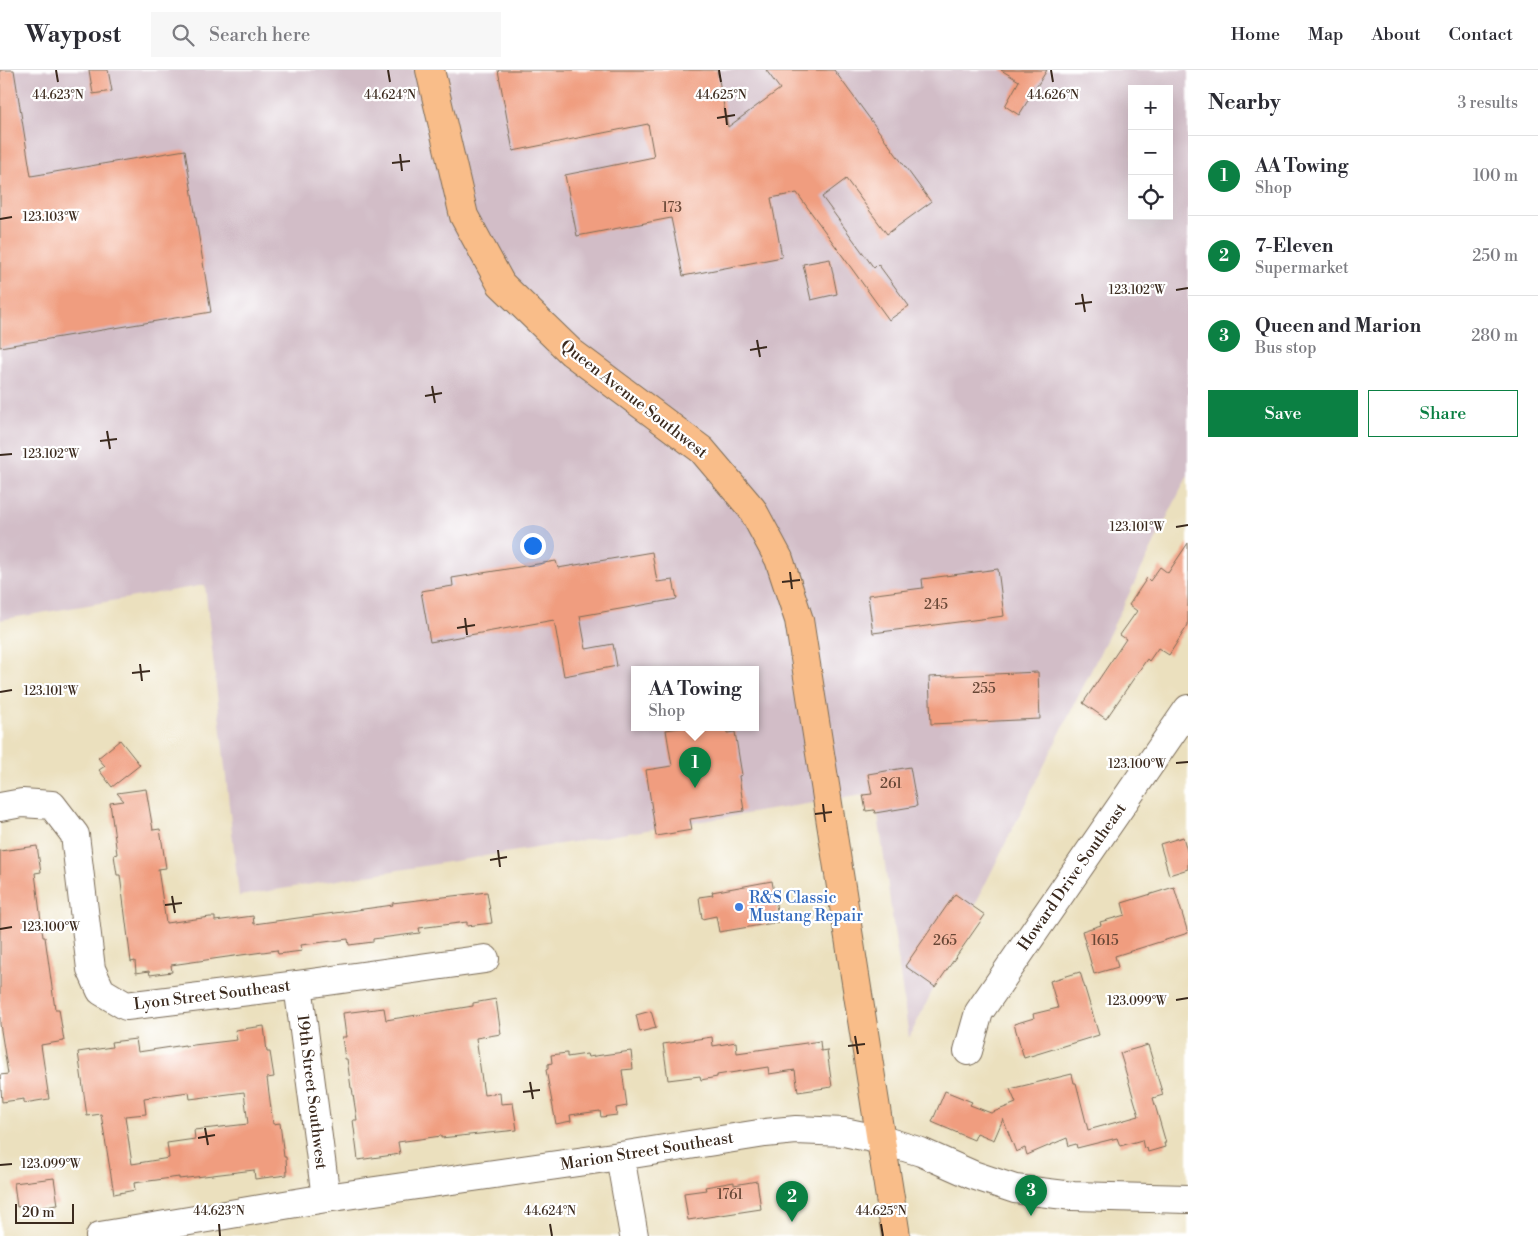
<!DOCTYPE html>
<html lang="en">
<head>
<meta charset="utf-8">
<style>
  :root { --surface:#fff; --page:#f7f7f7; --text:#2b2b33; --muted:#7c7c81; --line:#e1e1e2; --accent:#0b8043 }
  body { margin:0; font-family:"Libre Bodoni",serif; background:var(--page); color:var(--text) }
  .controls { position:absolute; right:15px; top:15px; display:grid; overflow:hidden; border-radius:0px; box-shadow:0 5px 20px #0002 }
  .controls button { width:45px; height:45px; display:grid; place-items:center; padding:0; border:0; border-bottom:1px solid var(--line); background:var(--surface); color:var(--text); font:25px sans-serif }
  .scale { position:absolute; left:15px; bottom:12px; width:59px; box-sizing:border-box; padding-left:5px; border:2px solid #3b2a1e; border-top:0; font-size:14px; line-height:18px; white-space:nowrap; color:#3b2a1e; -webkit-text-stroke:4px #fff; paint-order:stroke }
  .you { position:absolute; left:532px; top:475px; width:18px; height:18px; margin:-12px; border:4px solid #fff; border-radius:50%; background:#1a73e8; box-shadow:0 0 0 8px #1a73e833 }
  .badge { display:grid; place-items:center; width:32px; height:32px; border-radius:50%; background:var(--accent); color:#fff; font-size:16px; font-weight:700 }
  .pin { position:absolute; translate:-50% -41px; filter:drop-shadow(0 1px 2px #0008) }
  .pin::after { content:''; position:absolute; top:26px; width:18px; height:15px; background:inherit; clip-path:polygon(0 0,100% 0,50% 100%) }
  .popup { position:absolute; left:631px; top:596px; width:128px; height:65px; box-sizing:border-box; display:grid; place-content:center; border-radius:0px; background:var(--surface); filter:drop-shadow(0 1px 4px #0005); font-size:16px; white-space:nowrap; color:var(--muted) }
  .popup b { font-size:19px; color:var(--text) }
  .popup::after { content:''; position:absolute; left:50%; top:100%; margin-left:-10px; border:10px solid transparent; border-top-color:var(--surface) }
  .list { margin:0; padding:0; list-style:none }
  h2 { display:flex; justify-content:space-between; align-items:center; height:65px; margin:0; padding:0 20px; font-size:21px }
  h2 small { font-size:16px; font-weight:400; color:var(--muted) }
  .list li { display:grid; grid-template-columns:32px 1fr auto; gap:15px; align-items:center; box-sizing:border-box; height:80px; padding:0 20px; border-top:1px solid var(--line) }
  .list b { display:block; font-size:19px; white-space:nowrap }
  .list p { margin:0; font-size:16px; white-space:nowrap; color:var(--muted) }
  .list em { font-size:16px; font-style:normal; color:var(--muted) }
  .actions { display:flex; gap:10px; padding:15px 20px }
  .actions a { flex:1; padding:11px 0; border:1px solid var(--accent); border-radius:0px; text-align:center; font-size:18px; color:var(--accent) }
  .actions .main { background:var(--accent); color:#fff }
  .icon { flex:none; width:28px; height:28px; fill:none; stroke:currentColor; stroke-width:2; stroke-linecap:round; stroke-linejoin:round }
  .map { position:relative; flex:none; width:1188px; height:1166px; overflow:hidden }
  header { display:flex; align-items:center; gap:30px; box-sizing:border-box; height:70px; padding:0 25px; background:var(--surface); border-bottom:1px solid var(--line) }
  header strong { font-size:24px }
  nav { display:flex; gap:28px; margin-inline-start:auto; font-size:18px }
  .search { width:350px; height:45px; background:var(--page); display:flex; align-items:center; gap:12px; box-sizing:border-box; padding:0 18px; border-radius:0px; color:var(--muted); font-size:19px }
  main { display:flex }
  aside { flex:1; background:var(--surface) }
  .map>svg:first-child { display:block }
  .industrial { fill:#d2bdc7; fill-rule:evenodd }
  .building { fill:#f09d7f; fill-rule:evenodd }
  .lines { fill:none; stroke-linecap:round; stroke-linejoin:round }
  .minor-casing { stroke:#796a56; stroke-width:30 }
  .major-casing { stroke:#796a56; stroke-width:30 }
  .minor { stroke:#fff; stroke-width:28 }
  .major { stroke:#f9bd89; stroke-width:28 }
  .ticks { fill:none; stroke:#3b2a1e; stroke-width:2 }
  .shop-dot { fill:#3f7fe0; stroke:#fff; stroke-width:2 }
  .labels { text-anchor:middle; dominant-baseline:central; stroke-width:4.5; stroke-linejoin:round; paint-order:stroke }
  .number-label { font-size:14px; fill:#684736 }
  .street-label { font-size:16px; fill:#3b2a1e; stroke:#fff }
  .shop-label { font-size:16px; fill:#366cbe; stroke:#fff; text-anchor:start }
  .ticks-label { font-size:12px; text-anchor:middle; fill:#3b2a1e; stroke:#fff; stroke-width:4.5; stroke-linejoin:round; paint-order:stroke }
</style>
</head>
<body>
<header>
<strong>Waypost</strong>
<div class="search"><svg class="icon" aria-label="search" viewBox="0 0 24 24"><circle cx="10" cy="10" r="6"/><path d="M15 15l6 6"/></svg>Search here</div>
<nav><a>Home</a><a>Map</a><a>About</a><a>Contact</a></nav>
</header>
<main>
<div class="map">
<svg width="1188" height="1166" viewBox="0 0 1188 1166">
  <rect width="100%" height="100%" fill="#fff"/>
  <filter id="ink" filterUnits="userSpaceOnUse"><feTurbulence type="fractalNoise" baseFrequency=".02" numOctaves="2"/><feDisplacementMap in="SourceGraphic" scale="10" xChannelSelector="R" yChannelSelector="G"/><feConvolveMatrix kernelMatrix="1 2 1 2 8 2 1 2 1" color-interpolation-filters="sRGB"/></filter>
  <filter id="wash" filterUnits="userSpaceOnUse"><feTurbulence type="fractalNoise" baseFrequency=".0096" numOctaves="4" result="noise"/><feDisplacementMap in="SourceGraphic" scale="20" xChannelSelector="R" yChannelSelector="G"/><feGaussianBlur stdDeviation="1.12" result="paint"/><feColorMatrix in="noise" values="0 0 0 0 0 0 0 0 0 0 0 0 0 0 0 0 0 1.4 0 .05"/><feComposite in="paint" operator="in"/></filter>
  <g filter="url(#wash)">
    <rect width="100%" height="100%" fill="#ebe0be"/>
    <path class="industrial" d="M 0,0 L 1188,0 L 1188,405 L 909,968 L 875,723 L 239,826 L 205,515 L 0,550 ZM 1132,19 L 1169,19 L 1169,146 L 1132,146 ZM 635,599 L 755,599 L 755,657 L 635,657 Z"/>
    <g id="blocks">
      <g class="building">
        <path d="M 0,0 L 14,0 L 31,106 L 185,80 L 211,242 L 0,277 Z"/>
        <path d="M 89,0 L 108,0 L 112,21 L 93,24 Z"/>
        <path d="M 498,0 L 717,0 L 728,57 L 780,19 L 766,0 L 834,0 L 931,132 L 887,164 L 846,109 L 822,127 L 874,198 L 878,194 L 909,236 L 889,250 L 797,123 L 771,128 L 782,187 L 683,206 L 671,148 L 577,166 L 565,105 L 654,87 L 648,54 L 513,81 Z"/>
        <path d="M 1001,0 L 1047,0 L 1019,45 L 1005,36 L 1019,11 Z"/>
        <path d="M 830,189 L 837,224 L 811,230 L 803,194 Z"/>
        <path d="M 1188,473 L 1188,555 L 1169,585 L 1158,578 L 1149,591 L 1147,589 L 1106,649 L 1083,633 L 1126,569 L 1120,565 L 1137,541 L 1129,535 L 1147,508 L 1150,511 L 1160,497 L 1168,503 Z"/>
        <path d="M 652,482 L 657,512 L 673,510 L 677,529 L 580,546 L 586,579 L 613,574 L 617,596 L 564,606 L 554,550 L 430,572 L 421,521 L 453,516 L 452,508 L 556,491 L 558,498 Z"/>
        <path d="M 998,499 L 1004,546 L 873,563 L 868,525 L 923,518 L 922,509 Z"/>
        <path d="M 1038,602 L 1040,649 L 931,654 L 929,607 Z"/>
        <path d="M 686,657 L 726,657 L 727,663 L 735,662 L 742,705 L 739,706 L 744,741 L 690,749 L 692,760 L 656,766 L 646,700 L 672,696 L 666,660 Z"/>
        <path d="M 120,670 L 140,695 L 112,717 L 99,700 L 105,696 L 98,688 Z"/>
        <path d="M 910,697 L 917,736 L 875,743 L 874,740 L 866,741 L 863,725 L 872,724 L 868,704 Z"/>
        <path d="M 146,719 L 153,760 L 160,759 L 166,798 L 158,799 L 166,853 L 210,847 L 215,847 L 215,851 L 253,846 L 254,854 L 393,835 L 392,833 L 487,822 L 492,853 L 467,856 L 467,852 L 419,858 L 420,863 L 373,869 L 373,872 L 349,875 L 348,869 L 301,875 L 302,881 L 278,884 L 277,880 L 220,888 L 171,895 L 172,902 L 150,905 L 149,901 L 136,903 L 135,891 L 131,892 L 120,805 L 117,805 L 114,785 L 117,784 L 110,733 L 124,731 L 117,723 Z"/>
        <path d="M 1183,767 L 1188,784 L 1188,799 L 1169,805 L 1160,774 Z"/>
        <path d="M 37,776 L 41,802 L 35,803 L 43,867 L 45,867 L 55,939 L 59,939 L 64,971 L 41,975 L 49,1029 L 24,1033 L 24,1029 L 2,1032 L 0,1005 L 8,1004 L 0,954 L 0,781 Z"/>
        <path d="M 772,811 L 779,852 L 719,862 L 716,846 L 702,849 L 699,827 L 713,825 L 712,822 Z"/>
        <path d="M 1174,817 L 1188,863 L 1115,886 L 1118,897 L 1094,904 L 1082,861 L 1101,855 L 1100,852 L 1125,845 L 1122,833 Z"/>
        <path d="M 955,824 L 985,845 L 935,917 L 905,896 Z"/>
        <path d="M 1080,902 L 1099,965 L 1024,988 L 1014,954 L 1034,948 L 1033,944 L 1058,938 L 1050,911 Z"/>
        <path d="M 496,929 L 501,964 L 476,968 L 484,1025 L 500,1023 L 501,1034 L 513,1033 L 517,1060 L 441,1068 L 441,1066 L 398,1072 L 400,1084 L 358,1090 L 353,1050 L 357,1050 L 352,1018 L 351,1018 L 347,989 L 345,989 L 342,967 L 346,967 L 343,943 L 384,938 L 386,950 L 473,936 L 473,933 Z"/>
        <path d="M 651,941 L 656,958 L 640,962 L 636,945 Z"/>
        <path d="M 264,956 L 267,982 L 270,982 L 274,1007 L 267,1008 L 273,1054 L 280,1053 L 284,1087 L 286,1087 L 287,1105 L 255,1109 L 254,1100 L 179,1109 L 179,1107 L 134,1113 L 135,1120 L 114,1124 L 101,1044 L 87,1046 L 78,982 L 112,977 L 111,972 L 136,969 L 138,982 L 185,975 L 185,976 L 237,970 L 235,960 ZM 189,1022 L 190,1029 L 244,1022 L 248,1054 L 194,1060 L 195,1069 L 167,1073 L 169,1088 L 132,1094 L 125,1046 L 146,1044 L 144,1028 Z"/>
        <path d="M 712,967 L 713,976 L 736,972 L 737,983 L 820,971 L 821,981 L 827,980 L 832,1017 L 798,1022 L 795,1000 L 769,1004 L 768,997 L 717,1005 L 717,1007 L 701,1010 L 700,1006 L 668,1010 L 663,974 Z"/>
        <path d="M 1148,975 L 1163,1025 L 1153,1028 L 1166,1073 L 1164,1073 L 1165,1077 L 1148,1082 L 1147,1078 L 1144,1079 L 1142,1070 L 1120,1076 L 1117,1068 L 1077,1078 L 1076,1074 L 1069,1076 L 1067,1068 L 1027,1085 L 1025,1078 L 1016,1082 L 1003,1049 L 994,1070 L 977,1063 L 974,1070 L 932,1052 L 945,1021 L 972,1032 L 970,1035 L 991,1043 L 1016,1033 L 1010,1019 L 1072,1004 L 1074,1013 L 1076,1013 L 1088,1060 L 1139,1046 L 1120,983 Z"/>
        <path d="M 631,981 L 633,999 L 622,1000 L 627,1036 L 616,1038 L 617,1045 L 601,1047 L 600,1041 L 570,1045 L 571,1051 L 556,1054 L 546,1000 L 548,999 L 548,994 L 552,993 L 551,985 L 567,983 L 567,987 L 587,984 L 588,987 Z"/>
        <path d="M 54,1108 L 58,1135 L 37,1138 L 36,1135 L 17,1137 L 14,1113 Z"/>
        <path d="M 757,1111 L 761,1139 L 688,1150 L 684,1123 L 706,1120 L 705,1117 L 734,1112 L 734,1115 Z"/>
      </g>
    </g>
  </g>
  <g filter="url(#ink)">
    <use href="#blocks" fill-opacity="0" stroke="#796a56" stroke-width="1"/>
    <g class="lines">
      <defs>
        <g id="minor">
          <path d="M 0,737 L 22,733 L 52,735 L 75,765 L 91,899 L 101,921 L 126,936 L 298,915 L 485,889"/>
          <path d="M 298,915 L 326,1128"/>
          <path d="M 968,981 L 979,942 L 1188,639"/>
          <path d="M 620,1086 L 634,1166"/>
          <path d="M 100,1166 L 326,1128 L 620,1086 L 765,1063 L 796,1060 L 844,1062 L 882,1070 L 921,1082 L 973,1105 L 1015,1119 L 1073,1126 L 1188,1129"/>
        </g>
        <path id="major" d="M 430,0 L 464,146 L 501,214 L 571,282 L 702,380 L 752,439 L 779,489 L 799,550 L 896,1166"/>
      </defs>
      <use href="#minor" class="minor-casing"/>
      <use href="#major" class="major-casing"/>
      <use href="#minor" class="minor"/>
      <use href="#major" class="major"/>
    </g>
  </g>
  <path class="ticks" d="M 56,0 L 58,12M 388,0 L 390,12M 719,0 L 721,12M 1051,0 L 1053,12M 725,38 L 727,55M 717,48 L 735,45M 400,84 L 402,101M 392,93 L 410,91M 0,149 L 12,147M 1176,220 L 1188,218M 1082,224 L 1085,242M 1075,234 L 1092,232M 757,270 L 760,287M 750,280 L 767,277M 432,316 L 435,333M 425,326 L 442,323M 107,361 L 110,379M 100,371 L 117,369M 0,385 L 12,384M 1176,457 L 1188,455M 790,502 L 792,519M 782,512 L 800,510M 465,548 L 467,565M 457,558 L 475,555M 140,594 L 142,611M 132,603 L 150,601M 0,622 L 12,620M 1176,693 L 1188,692M 823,734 L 825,752M 815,744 L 832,742M 498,780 L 500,797M 490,790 L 507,787M 172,826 L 175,843M 165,835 L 182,833M 0,859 L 12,857M 1176,930 L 1188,928M 855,966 L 858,984M 848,976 L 865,974M 530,1012 L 533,1029M 523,1022 L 540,1020M 205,1058 L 208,1075M 198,1068 L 215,1065M 0,1095 L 12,1094M 219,1154 L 220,1166M 550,1154 L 552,1166M 881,1154 L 883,1166"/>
  <circle class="shop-dot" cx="739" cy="837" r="5"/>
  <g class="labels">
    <g class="number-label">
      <text x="672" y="138">173</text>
      <text x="936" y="535">245</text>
      <text x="984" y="619">255</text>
      <text x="891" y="714">261</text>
      <text x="945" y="871">265</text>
      <text x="1105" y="871">1615</text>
      <text x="730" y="1125">1761</text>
    </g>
    <g class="street-label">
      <text transform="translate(634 329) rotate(38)">Queen Avenue Southwest</text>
      <text transform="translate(1072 807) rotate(-55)">Howard Drive Southeast</text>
      <text transform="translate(212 925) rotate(-7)">Lyon Street Southeast</text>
      <text transform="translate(312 1022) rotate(83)">19th Street Southwest</text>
      <text transform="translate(647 1081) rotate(-9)">Marion Street Southeast</text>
    </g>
    <g class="shop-label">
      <text x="749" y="828">R&amp;S Classic<tspan x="749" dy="18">Mustang Repair</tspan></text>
    </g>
  </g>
  <g class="ticks-label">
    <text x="58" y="29">44.623°N</text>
    <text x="390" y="29">44.624°N</text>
    <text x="721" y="29">44.625°N</text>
    <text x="1053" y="29">44.626°N</text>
    <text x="51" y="151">123.103°W</text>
    <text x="1137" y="224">123.102°W</text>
    <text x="51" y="388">123.102°W</text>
    <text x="1137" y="461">123.101°W</text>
    <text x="51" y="625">123.101°W</text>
    <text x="1137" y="698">123.100°W</text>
    <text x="51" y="861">123.100°W</text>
    <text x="1137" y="935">123.099°W</text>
    <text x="51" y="1098">123.099°W</text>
    <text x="219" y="1145">44.623°N</text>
    <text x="550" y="1145">44.624°N</text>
    <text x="881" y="1145">44.625°N</text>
  </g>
</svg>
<div class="controls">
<button>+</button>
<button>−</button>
<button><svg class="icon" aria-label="locate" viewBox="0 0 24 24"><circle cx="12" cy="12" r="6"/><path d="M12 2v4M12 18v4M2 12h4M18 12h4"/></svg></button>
</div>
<div class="scale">20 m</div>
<div class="you"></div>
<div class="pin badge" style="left:695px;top:718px">1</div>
<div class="popup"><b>AA Towing</b>Shop</div>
<div class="pin badge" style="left:792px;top:1152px">2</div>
<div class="pin badge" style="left:1031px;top:1146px">3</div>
</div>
<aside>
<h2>Nearby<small>3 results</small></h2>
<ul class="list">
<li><span class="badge">1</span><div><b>AA Towing</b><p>Shop</p></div><em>100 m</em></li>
<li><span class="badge">2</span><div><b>7-Eleven</b><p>Supermarket</p></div><em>250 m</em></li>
<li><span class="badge">3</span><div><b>Queen and Marion</b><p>Bus stop</p></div><em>280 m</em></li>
</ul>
<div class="actions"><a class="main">Save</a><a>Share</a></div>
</aside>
</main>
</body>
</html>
